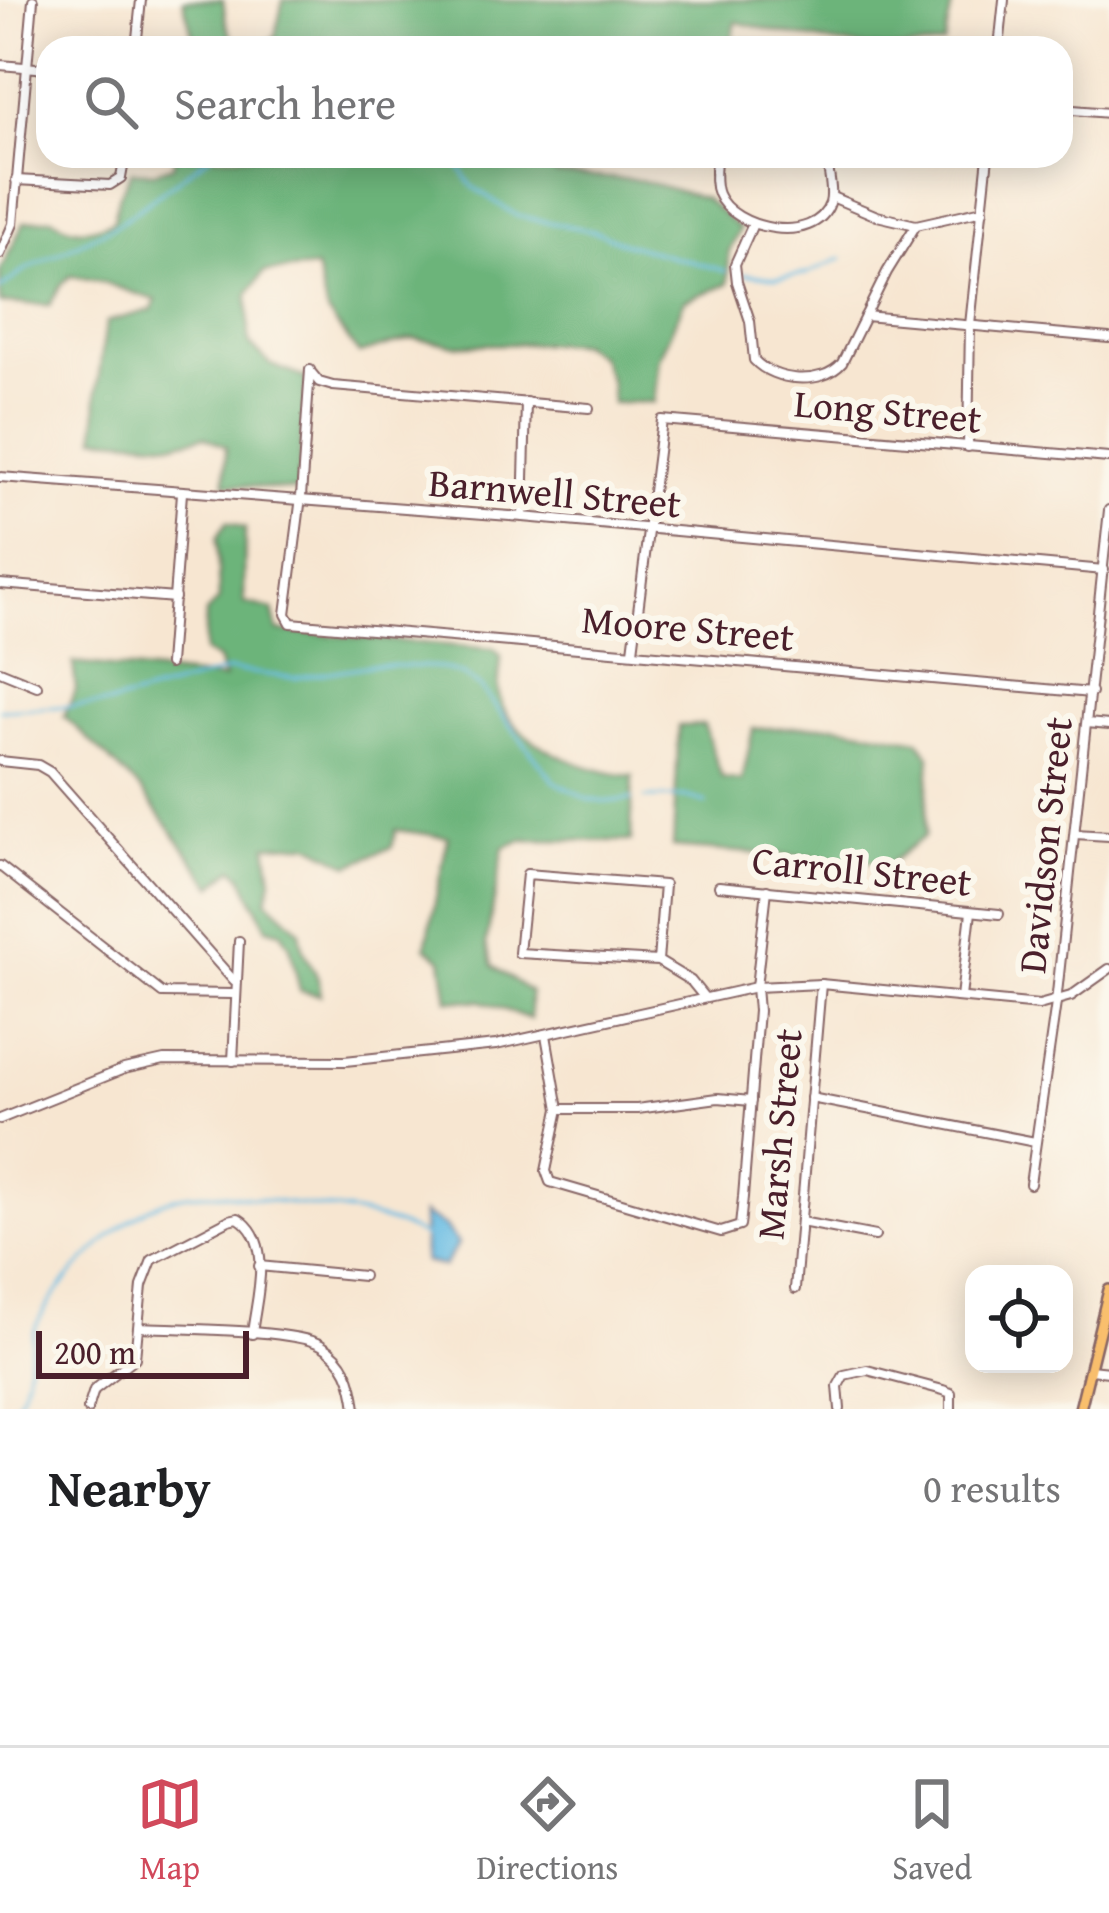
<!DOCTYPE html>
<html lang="en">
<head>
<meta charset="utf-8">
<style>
  :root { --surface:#fff; --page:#f6f6f6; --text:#202124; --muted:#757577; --line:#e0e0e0; --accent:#d1495b }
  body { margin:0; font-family:"Gentium Book Plus",serif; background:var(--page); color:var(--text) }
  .controls { position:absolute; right:36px; bottom:36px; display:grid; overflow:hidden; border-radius:24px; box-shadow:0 6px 30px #0003 }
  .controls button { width:108px; height:108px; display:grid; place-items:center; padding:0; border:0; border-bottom:3px solid var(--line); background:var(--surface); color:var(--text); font:60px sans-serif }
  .scale { position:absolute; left:36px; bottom:30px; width:213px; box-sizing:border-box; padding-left:12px; border:6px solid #4a1f2b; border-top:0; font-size:33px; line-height:42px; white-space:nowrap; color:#4a1f2b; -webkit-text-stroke:9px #fbf7ec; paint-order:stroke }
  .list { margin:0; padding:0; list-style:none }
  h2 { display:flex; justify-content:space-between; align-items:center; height:156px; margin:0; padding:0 48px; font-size:51px }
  h2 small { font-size:39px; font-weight:400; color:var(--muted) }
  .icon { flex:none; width:66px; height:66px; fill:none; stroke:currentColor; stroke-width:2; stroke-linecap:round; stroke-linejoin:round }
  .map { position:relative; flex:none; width:1109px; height:1409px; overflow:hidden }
  .search { position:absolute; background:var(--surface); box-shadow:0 6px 30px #0003; left:36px; right:36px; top:36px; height:132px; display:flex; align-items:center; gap:30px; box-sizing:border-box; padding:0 42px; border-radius:36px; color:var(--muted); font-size:45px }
  .sheet { height:336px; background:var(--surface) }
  nav { display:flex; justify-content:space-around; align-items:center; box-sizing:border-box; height:168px; border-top:3px solid var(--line); background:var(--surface); font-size:33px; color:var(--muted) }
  nav a { display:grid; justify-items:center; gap:6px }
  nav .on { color:var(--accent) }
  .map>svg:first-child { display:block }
  .forest { fill:#6cb47a; stroke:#5b6a52; stroke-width:3 }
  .water { fill:#67bce3; stroke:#586e87; stroke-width:3 }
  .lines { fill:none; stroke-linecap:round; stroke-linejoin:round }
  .stream { stroke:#67bce3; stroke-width:3 }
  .minor-casing { stroke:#876565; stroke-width:12 }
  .major-casing { stroke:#876565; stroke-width:14 }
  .minor { stroke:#fff; stroke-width:8 }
  .major { stroke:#f9bf6d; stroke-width:9 }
  .labels { text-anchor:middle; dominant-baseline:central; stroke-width:12; stroke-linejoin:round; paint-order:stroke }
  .street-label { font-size:39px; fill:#4a1f2b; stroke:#fbf7ec }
</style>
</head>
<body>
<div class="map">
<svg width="1109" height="1409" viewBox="0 0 1109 1409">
  <rect width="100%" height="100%" fill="#fbf7ec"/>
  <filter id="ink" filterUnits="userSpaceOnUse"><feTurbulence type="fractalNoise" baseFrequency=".00833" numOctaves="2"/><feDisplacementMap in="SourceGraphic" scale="24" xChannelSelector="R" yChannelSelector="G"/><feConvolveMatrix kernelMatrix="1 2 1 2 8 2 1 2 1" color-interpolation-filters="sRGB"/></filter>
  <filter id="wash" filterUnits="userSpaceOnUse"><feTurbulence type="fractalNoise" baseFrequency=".004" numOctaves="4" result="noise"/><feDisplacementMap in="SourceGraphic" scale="48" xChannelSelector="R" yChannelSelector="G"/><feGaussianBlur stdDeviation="2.7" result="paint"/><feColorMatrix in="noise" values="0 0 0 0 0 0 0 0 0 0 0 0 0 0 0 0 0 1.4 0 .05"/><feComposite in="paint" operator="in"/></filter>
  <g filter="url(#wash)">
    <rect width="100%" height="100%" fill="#f7e6d1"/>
    <g class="forest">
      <path d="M 183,0 L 223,0 L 226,22 L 235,45 L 244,48 L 196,48 Z"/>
      <path d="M 283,0 L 953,0 L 944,44 C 883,58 796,37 736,22 L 730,48 L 260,48 L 275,37 Z"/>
      <path d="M 175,156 L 552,156 L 555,174 L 641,180 L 704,198 L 740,229 L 729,252 L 728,284 L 685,300 L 659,357 L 654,402 L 612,403 L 610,381 L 600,357 L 580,343 L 456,345 L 413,338 L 359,354 L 327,312 L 316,268 L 264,272 L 248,294 L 249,343 L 271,365 L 306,378 L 298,491 L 225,484 L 226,447 L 204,436 L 175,443 L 96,437 L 97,390 L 106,322 L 152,310 L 156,300 C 126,292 101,279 70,276 L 60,286 L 50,305 L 0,303 L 0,271 L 24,222 L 52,218 C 73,233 91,231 114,220 L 119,195 L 132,171 L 154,172 L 173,166 Z"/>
      <path d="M 227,522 L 245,528 L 244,603 L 273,610 L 278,631 L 494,649 L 501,656 C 501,667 497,683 499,695 C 507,743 592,774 633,776 L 631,841 L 523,840 L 504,847 L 486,944 L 493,966 L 530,992 L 530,1019 L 481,1001 L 448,1000 L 442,959 L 426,947 L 448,837 L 396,830 L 392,847 L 350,865 L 309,844 L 267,845 L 272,880 L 267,899 L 300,930 C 302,962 319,965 321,995 L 300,991 L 290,946 L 281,932 L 267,928 L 242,876 L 234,868 L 213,886 L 141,790 L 64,716 L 76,690 L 73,663 L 224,679 L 218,660 L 204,652 L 206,613 L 219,600 L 217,538 Z"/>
      <path d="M 704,725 L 722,778 L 742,781 L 753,729 L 836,725 L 919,740 L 930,756 L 925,836 L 890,863 L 673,847 L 679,726 Z"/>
    </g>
    <path class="water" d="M 423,1214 L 444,1226 L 458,1244 L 444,1266 L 424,1262 Z"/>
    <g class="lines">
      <g class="stream">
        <path d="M 451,156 L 473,187 L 517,216 L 594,231 L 627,244 L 726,271"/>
        <path d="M 745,274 L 777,278 L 806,274 L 842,258"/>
        <path d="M 0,289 L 25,270 L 118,224 L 210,156"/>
        <path d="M 0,710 L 110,704 L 230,670 L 295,678 L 374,665 L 437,667 L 463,675 L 480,687 L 554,781 L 587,799 L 604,802 L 633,799"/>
        <path d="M 645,798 L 685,797 L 706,803"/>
        <path d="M 10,1409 C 34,1389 24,1351 37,1324 C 49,1299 73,1271 93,1252 C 172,1176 200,1191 302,1205 C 344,1210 387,1216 425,1237"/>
      </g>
    </g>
  </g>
  <g filter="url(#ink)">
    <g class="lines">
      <defs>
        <g id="minor">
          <path d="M 136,48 L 141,0"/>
          <path d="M 999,48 L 1004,0"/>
          <path d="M 0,65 L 48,69"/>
          <path d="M 1061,109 L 1109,113"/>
          <path d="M 716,156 C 716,168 713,182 718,194 C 732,229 815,247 830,203 C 834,190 827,170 827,156"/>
          <path d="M 16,180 L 110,185 L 121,178 L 125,156"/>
          <path d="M 832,197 L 877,216 L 916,225 L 983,210"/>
          <path d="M 753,224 L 735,264 L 737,282 L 750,321 L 754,360 C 774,382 822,386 842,363 L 887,272 L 916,225"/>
          <path d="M 0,254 L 13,224 L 33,0"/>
          <path d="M 865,316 L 1109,338"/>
          <path d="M 310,370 L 301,497 L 286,614 L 291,623 L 1091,693"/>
          <path d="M 310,371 L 319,382 L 333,386 L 589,408"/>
          <path d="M 968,447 L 970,325 L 988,156"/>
          <path d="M 0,477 L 523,517 L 1104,570"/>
          <path d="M 523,517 L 526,402"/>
          <path d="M 0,584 L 175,598"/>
          <path d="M 633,651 L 662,420 L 1109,458"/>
          <path d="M 169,664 L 182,493"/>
          <path d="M 0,671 L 37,686"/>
          <path d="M 1087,723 L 1109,725"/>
          <path d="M 0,761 L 38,765 L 50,772 L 234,981"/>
          <path d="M 1075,834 L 1109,836"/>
          <path d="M 0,866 L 162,993 L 233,994"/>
          <path d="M 719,886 L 999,914"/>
          <path d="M 658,961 L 664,885 L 527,874 L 519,953 L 658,961 L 691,981 L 704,997"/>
          <path d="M 961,997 L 971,912"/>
          <path d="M 546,1035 L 559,1109 L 546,1171 L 550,1182 L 721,1232 L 740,1226 L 743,1197 L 758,1011 L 756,987 L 767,890"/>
          <path d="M 233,1061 L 239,941"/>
          <path d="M 811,1098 L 1035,1142"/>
          <path d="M 559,1109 L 637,1109 L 718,1098 L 751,1101"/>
          <path d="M 0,1119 L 124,1069 L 164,1060 L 345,1061 L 496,1045 L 756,987 L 821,984 L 1039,1005 L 1071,996 L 1109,969"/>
          <path d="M 1030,1184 L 1056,1003 L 1109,510"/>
          <path d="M 801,1222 L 875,1236"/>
          <path d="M 259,1266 L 363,1276"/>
          <path d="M 795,1289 L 821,984"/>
          <path d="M 139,1327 C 176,1329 294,1329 321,1345 C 346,1359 353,1382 356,1409"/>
          <path d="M 1090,1370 L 1109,1372"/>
          <path d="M 88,1409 L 94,1390 L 135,1358 L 142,1286 L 152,1260 L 229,1220 L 238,1218 C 275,1241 256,1297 252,1334"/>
          <path d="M 840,1409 L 838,1386 L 844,1375 L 867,1370 L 943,1390 L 951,1393 L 951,1409"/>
        </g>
        <path id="major" d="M 1080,1409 L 1109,1290"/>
      </defs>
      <use href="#minor" class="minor-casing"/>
      <use href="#major" class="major-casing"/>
      <use href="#minor" class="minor"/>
      <use href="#major" class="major"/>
    </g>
  </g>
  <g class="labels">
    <g class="street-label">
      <text transform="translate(888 410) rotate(5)">Long Street</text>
      <text transform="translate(555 492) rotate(5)">Barnwell Street</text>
      <text transform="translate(688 627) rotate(5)">Moore Street</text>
      <text transform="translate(1044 845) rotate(-84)">Davidson Street</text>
      <text transform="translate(862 870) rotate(6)">Carroll Street</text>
      <text transform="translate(778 1134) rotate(-85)">Marsh Street</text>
    </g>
  </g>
</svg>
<div class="controls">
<button><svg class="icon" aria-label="locate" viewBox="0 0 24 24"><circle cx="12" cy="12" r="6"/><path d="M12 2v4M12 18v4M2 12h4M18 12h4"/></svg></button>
</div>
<div class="scale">200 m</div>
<div class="search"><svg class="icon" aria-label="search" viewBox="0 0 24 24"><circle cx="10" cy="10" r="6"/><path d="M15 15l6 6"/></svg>Search here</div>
</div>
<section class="sheet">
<h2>Nearby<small>0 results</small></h2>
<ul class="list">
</ul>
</section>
<nav>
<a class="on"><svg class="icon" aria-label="map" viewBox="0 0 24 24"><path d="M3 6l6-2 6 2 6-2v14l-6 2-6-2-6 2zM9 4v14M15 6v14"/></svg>Map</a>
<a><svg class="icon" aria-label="directions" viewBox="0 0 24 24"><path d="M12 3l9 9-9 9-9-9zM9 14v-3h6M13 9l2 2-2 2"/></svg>Directions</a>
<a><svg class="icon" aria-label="saved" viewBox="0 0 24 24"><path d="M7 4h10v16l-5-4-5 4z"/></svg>Saved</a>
</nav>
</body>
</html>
